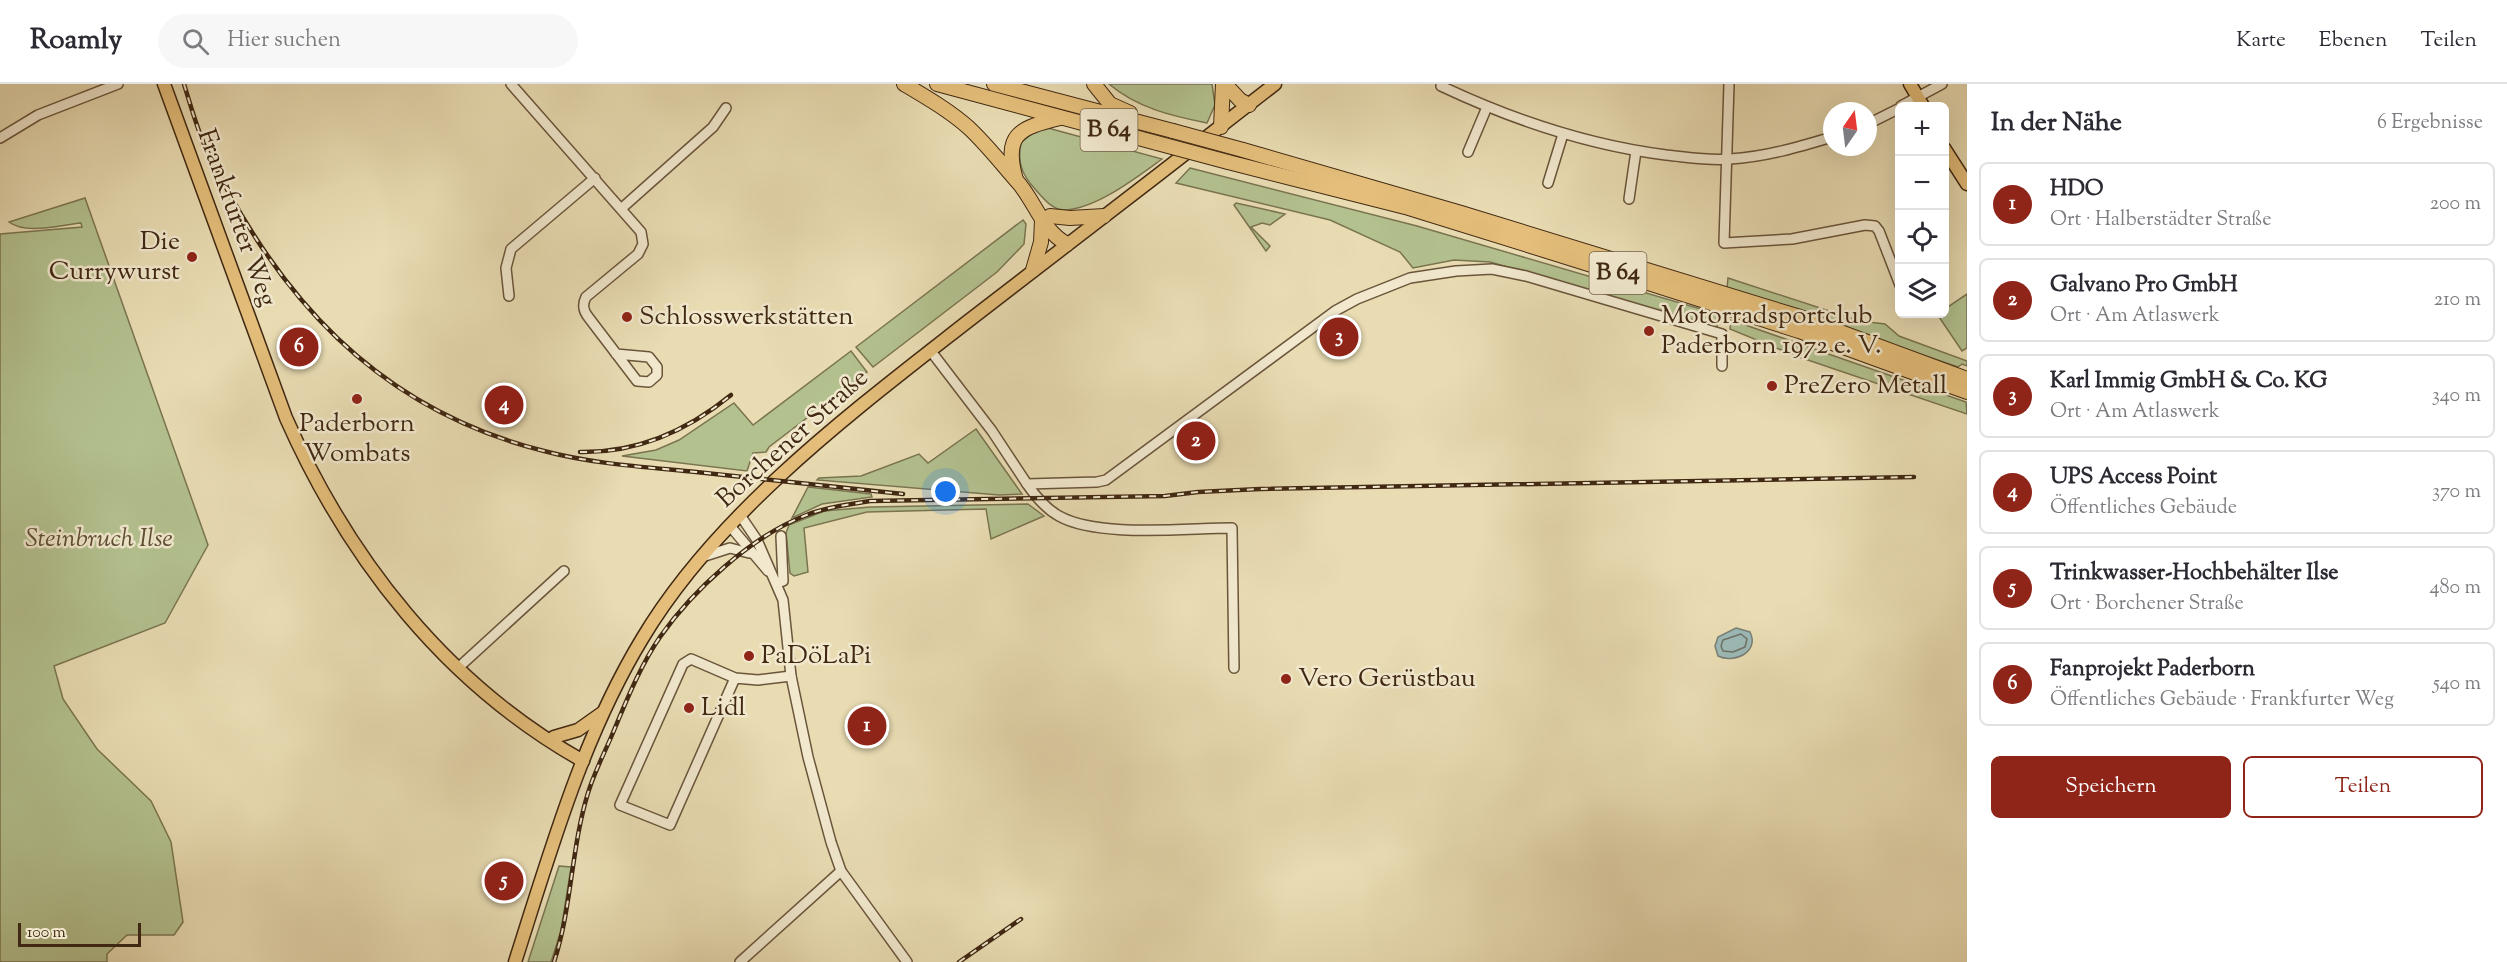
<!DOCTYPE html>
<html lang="de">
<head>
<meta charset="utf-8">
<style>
  :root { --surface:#fff; --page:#f7f7f7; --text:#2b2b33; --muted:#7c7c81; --line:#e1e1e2; --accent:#8f2418 }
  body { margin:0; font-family:"Sorts Mill Goudy",serif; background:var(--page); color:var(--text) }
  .controls { position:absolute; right:18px; top:18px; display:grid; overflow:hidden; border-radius:9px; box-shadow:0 6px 24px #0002 }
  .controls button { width:54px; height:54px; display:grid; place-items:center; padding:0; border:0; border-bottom:2px solid var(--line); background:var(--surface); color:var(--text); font:30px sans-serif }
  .compass { position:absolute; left:1823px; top:18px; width:54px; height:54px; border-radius:50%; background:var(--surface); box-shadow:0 6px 24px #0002; rotate:14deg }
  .scale { position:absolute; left:18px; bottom:15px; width:123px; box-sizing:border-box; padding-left:6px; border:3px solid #402812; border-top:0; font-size:16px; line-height:21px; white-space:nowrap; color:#402812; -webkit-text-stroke:4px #f1e8ce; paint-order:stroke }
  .you { position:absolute; left:946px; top:408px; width:21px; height:21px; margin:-15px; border:4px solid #fff; border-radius:50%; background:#1a73e8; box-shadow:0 0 0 9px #1a73e833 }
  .badge { display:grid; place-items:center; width:39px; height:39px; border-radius:50%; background:var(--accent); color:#fff; font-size:20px; font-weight:700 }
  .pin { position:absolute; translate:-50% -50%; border:3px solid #fff; box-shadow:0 2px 6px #0006 }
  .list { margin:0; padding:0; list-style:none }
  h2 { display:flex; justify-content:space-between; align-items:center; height:78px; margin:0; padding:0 24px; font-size:26px }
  h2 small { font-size:20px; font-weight:400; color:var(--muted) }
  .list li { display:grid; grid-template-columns:39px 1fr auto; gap:18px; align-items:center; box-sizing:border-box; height:84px; margin:0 12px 12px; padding:0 12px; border:2px solid var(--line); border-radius:9px }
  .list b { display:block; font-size:22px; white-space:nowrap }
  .list p { margin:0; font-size:20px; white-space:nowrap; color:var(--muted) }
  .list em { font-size:20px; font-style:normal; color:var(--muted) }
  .actions { display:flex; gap:12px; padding:18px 24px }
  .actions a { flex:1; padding:14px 0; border:2px solid var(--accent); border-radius:9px; text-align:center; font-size:21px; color:var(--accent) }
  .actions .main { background:var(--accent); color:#fff }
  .icon { flex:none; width:33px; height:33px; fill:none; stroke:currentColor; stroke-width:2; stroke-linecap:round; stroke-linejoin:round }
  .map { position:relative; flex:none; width:1967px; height:878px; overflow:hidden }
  header { display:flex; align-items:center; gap:36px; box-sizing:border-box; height:84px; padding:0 30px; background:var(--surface); border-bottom:2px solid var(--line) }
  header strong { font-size:28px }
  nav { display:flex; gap:33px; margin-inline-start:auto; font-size:21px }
  .search { width:420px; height:54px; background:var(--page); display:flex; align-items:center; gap:15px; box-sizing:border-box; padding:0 21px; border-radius:33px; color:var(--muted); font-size:22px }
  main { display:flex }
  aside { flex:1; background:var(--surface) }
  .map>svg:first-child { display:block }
  .green { fill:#b3c18f; stroke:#7a7450; stroke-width:1.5 }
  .water { fill:#9cb9b7; stroke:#777f75; stroke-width:1.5 }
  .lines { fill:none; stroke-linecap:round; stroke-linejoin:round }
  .shore { stroke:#6e7064; stroke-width:1.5 }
  .minor-casing { stroke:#6a553a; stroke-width:12 }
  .major-casing { stroke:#402812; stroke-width:15 }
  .highway-casing { stroke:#402812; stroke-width:16 }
  .minor { stroke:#f1e8ce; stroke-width:9 }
  .major { stroke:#e4be7a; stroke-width:12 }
  .highway { stroke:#e4be7a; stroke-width:14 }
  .rail-casing { stroke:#402812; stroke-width:4.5 }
  .rail { stroke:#f1e8ce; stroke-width:2; stroke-dasharray:7; stroke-linecap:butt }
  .highway-bridge-casing { stroke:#402812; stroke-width:16; stroke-linecap:butt }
  .highway-bridge { stroke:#e4be7a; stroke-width:14 }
  .poi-dot { fill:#8f2418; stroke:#f1e8ce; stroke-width:2 }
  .labels { text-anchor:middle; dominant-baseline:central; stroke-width:5; stroke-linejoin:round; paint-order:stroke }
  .shield { fill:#f1e8ce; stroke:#75624a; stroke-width:1.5 }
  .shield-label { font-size:24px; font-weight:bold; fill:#402812 }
  .street-label { font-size:26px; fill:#402812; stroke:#f1e8ce }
  .poi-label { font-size:26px; fill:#402812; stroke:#f1e8ce; text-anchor:start }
  .park-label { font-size:26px; font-style:italic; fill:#5d4e31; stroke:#f1e8ce }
</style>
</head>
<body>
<header>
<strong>Roamly</strong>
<div class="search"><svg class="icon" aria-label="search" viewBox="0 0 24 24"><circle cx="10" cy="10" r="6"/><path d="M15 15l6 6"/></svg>Hier suchen</div>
<nav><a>Karte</a><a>Ebenen</a><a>Teilen</a></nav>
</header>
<main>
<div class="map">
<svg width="1967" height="878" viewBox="0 0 1967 878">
  <rect width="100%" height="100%" fill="#e9dcb3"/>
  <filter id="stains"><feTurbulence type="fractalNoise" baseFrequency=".00333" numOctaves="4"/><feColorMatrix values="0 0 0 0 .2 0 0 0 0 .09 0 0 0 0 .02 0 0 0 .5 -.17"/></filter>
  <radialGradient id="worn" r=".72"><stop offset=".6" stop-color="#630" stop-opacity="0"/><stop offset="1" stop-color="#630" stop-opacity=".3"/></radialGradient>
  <g class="green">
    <path d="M 1109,0 L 1212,0 L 1215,21 L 1207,39 C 1172,32 1137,24 1109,0 Z"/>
    <path d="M 1048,44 L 1162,75 C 1137,93 1096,125 1064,126 C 1052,126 1042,113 1035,105 C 1022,91 1017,78 1021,59 L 1037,45 Z"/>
    <path d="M 1190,84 L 1417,142 L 1718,230 L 1717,243 L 1490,178 L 1454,176 L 1413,184 L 1400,168 L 1330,136 L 1176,99 Z"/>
    <path d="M 85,114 L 208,461 L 165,539 L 54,582 L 63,615 L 97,665 L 151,717 L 171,758 L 183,838 L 174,851 L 127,851 L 107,870 L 107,878 L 0,878 L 0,150 L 82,143 L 81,139 C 60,141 26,151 9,138 Z"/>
    <path d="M 1236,119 L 1285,130 L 1270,141 L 1262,139 L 1251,143 L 1270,162 L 1266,167 L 1234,121 Z"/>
    <path d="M 1023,136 L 1026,140 L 1024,160 L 997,188 L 873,283 L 856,263 Z"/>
    <path d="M 1728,194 L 1860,237 L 1885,240 L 1899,252 L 1967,277 L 1967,282 L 1962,280 L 1958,283 L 1727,204 Z"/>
    <path d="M 1967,210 L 1967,264 L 1962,267 L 1937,230 L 1944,230 L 1945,225 Z"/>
    <path d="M 1731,236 L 1966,318 L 1967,330 L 1796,272 L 1730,245 Z"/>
    <path d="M 851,267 L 867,288 L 769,363 L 766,368 L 753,369 L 747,387 L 622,372 L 656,366 L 679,356 L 734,319 L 753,341 Z"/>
    <path d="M 976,345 L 1022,410 L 999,411 L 817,396 L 819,394 L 861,392 L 919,370 L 928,379 Z"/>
    <path d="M 808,403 L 871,410 L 872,413 L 822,420 L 792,434 Z"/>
    <path d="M 1028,420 L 1044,432 L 991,455 L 986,425 L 867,428 L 804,444 L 808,488 L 794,492 L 790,489 L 786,449 L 789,441 L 824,427 L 870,423 Z"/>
    <path d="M 559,782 L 571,783 L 561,847 L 551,878 L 528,878 Z"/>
  </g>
  <path class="water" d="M 1736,544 L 1750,548 C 1760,568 1734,580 1718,572 L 1715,562 L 1718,553 Z"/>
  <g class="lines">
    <path class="shore" d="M 1741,550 L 1747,555 L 1745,563 L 1733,568 L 1723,567 L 1721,562 L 1723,556 Z"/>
    <defs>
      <g id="minor">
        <path d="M 511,0 L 641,148 L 643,160 L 638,170 L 586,213 C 582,221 583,227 589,234 L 637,297 L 649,298 L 657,291 L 657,283 L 649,273 L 616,270"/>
        <path d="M 1442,0 L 1441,2 C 1513,36 1587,61 1666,71 C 1687,73 1709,77 1730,75 C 1765,73 1799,63 1832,53"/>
        <path d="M 1729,0 L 1724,159 L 1792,155 L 1865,141 L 1875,142 L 1879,147 L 1900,201"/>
        <path d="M 1901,22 L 1942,0"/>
        <path d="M 1868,40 L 1900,24"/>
        <path d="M 0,54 L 38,31 L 118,0"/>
        <path d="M 1468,68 L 1487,23"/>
        <path d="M 1548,99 L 1563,50"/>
        <path d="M 1629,115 L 1636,67"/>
        <path d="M 622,124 L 713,43 L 726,24"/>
        <path d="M 509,212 L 506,184 L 511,165 L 595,94"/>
        <path d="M 930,266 L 992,347 L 1027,400 L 1097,398 L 1106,396 L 1335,227 L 1357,215 L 1410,194 L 1456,187 L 1492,185 L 1526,192 L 1722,250 L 1722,282"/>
        <path d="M 1027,400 C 1036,413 1046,425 1059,432 C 1098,454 1186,444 1232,444 L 1234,584"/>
        <path d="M 740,431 L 757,456 L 783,516 L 791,592 L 808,673 L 831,758 L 841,787 L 907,878"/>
        <path d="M 730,442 L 768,487"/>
        <path d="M 702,473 L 730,464 L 749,469"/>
        <path d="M 777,499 L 783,497 L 781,452"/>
        <path d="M 458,584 L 564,487"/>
        <path d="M 735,594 L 670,741 L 620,721 L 683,580 L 691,575 L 735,594 L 758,596 L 791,592"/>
        <path d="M 740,878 L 841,787"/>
      </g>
      <g id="major">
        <path d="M 164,0 L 286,334 C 349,476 446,600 583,677"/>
        <path d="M 1910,0 L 1923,22"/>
        <path d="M 1944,64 L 1967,100"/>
        <path d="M 554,653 L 578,646 L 602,629"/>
        <path d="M 515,878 C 550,769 582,654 642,555 C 717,429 852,328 967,238 C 1069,159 1173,80 1275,0"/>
      </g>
      <g id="highway">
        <path d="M 904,0 C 926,13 950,27 969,44 C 986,60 1001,79 1016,96 C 1035,116 1041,146 1067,160"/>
        <path d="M 937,0 L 1157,59"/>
        <path d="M 994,0 L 1173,47"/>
        <path d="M 1094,0 L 1110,20 L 1130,29"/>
        <path d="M 1225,0 L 1240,16 L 1249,21"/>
        <path d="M 1221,43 L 1223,0"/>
        <path d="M 1243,66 L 1461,129 L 1800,233 L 1967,295"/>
        <path d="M 1228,78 L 1409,124 L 1595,182 L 1799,247 L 1967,308"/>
        <path d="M 1016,96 C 1003,50 1019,44 1060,34"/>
        <path d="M 1050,132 L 1070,134 L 1104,132"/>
        <path d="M 1033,186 L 1041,158 L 1042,136"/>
      </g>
    </defs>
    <use href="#minor" class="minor-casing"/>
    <use href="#major" class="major-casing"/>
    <use href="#highway" class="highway-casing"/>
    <use href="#minor" class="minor"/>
    <use href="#major" class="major"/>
    <use href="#highway" class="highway"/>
    <defs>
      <g id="rail">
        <path d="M 184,0 C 190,20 196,41 204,60 C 275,211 376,325 544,367 C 593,380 645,383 696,388 C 765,395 834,403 903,410"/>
        <path d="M 580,368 C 637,369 687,347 731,311"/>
        <path d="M 554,878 C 572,823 571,764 588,709 C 594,689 604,670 612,651 C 626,618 640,582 660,553 C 693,506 751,453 804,432 C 825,423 848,421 870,417 L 1165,412 L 1198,408 L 1260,405 L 1914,393"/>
        <path d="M 959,878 L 1021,835"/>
      </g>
    </defs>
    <use href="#rail" class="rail-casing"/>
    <use href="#rail" class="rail"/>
    <defs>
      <g id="highway-bridge">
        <path d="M 1173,47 L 1243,66"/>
        <path d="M 1157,59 L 1228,78"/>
      </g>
    </defs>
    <use href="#highway-bridge" class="highway-bridge-casing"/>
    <use href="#highway-bridge" class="highway-bridge"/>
  </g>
  <g class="poi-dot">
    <circle cx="192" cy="173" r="6"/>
    <circle cx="627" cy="233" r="6"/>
    <circle cx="1649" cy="247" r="6"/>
    <circle cx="1772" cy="302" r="6"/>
    <circle cx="357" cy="315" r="6"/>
    <circle cx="749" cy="572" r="6"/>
    <circle cx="1286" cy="595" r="6"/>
    <circle cx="689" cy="624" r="6"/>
  </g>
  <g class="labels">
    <g class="shield">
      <rect x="1080.5" y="25" width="57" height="42" rx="4.5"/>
      <rect x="1589.5" y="168" width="57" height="42" rx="4.5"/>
    </g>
    <g class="shield-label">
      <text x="1109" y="46">B 64</text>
      <text x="1618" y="189">B 64</text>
    </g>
    <g class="street-label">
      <text transform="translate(236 134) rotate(70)">Frankfurter Weg</text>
      <text transform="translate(793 355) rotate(-42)">Borchener Straße</text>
    </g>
    <g class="poi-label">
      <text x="180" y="158" text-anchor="end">Die<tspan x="180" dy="30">Currywurst</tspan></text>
      <text x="1661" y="232">Motorradsportclub<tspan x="1661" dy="30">Paderborn 1972 e. V.</tspan></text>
      <text x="639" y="233">Schlosswerkstätten</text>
      <text x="1784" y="302">PreZero Metall</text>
      <text x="357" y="340" text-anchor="middle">Paderborn<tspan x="357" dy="30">Wombats</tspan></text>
      <text x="761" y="572">PaDöLaPi</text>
      <text x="1298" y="595">Vero Gerüstbau</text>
      <text x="701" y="624">Lidl</text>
    </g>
    <g class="park-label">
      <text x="99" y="455">Steinbruch Ilse</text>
    </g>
  </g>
  <rect width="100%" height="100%" filter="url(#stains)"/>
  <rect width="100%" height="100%" fill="url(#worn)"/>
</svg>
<div class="controls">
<button>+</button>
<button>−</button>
<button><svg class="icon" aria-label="locate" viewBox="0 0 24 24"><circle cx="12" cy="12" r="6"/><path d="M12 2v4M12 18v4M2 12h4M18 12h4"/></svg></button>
<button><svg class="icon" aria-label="layers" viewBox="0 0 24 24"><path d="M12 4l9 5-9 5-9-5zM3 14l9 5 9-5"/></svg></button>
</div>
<svg class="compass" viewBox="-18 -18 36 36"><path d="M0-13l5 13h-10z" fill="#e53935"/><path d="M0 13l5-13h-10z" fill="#7c7c81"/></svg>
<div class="scale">100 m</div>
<div class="you"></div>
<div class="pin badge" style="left:867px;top:642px">1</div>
<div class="pin badge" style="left:1196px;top:357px">2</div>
<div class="pin badge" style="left:1339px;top:253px">3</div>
<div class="pin badge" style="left:504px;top:321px">4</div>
<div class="pin badge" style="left:504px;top:797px">5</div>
<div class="pin badge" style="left:299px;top:263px">6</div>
</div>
<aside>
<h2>In der Nähe<small>6 Ergebnisse</small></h2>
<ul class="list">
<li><span class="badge">1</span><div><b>HDO</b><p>Ort · Halberstädter Straße</p></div><em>200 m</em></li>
<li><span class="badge">2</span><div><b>Galvano Pro GmbH</b><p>Ort · Am Atlaswerk</p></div><em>210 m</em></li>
<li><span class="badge">3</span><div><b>Karl Immig GmbH &amp; Co. KG</b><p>Ort · Am Atlaswerk</p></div><em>340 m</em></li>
<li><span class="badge">4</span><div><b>UPS Access Point</b><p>Öffentliches Gebäude</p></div><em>370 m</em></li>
<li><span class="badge">5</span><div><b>Trinkwasser-Hochbehälter Ilse</b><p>Ort · Borchener Straße</p></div><em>480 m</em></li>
<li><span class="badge">6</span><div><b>Fanprojekt Paderborn</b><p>Öffentliches Gebäude · Frankfurter Weg</p></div><em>540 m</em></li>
</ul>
<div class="actions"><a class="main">Speichern</a><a>Teilen</a></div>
</aside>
</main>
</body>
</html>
